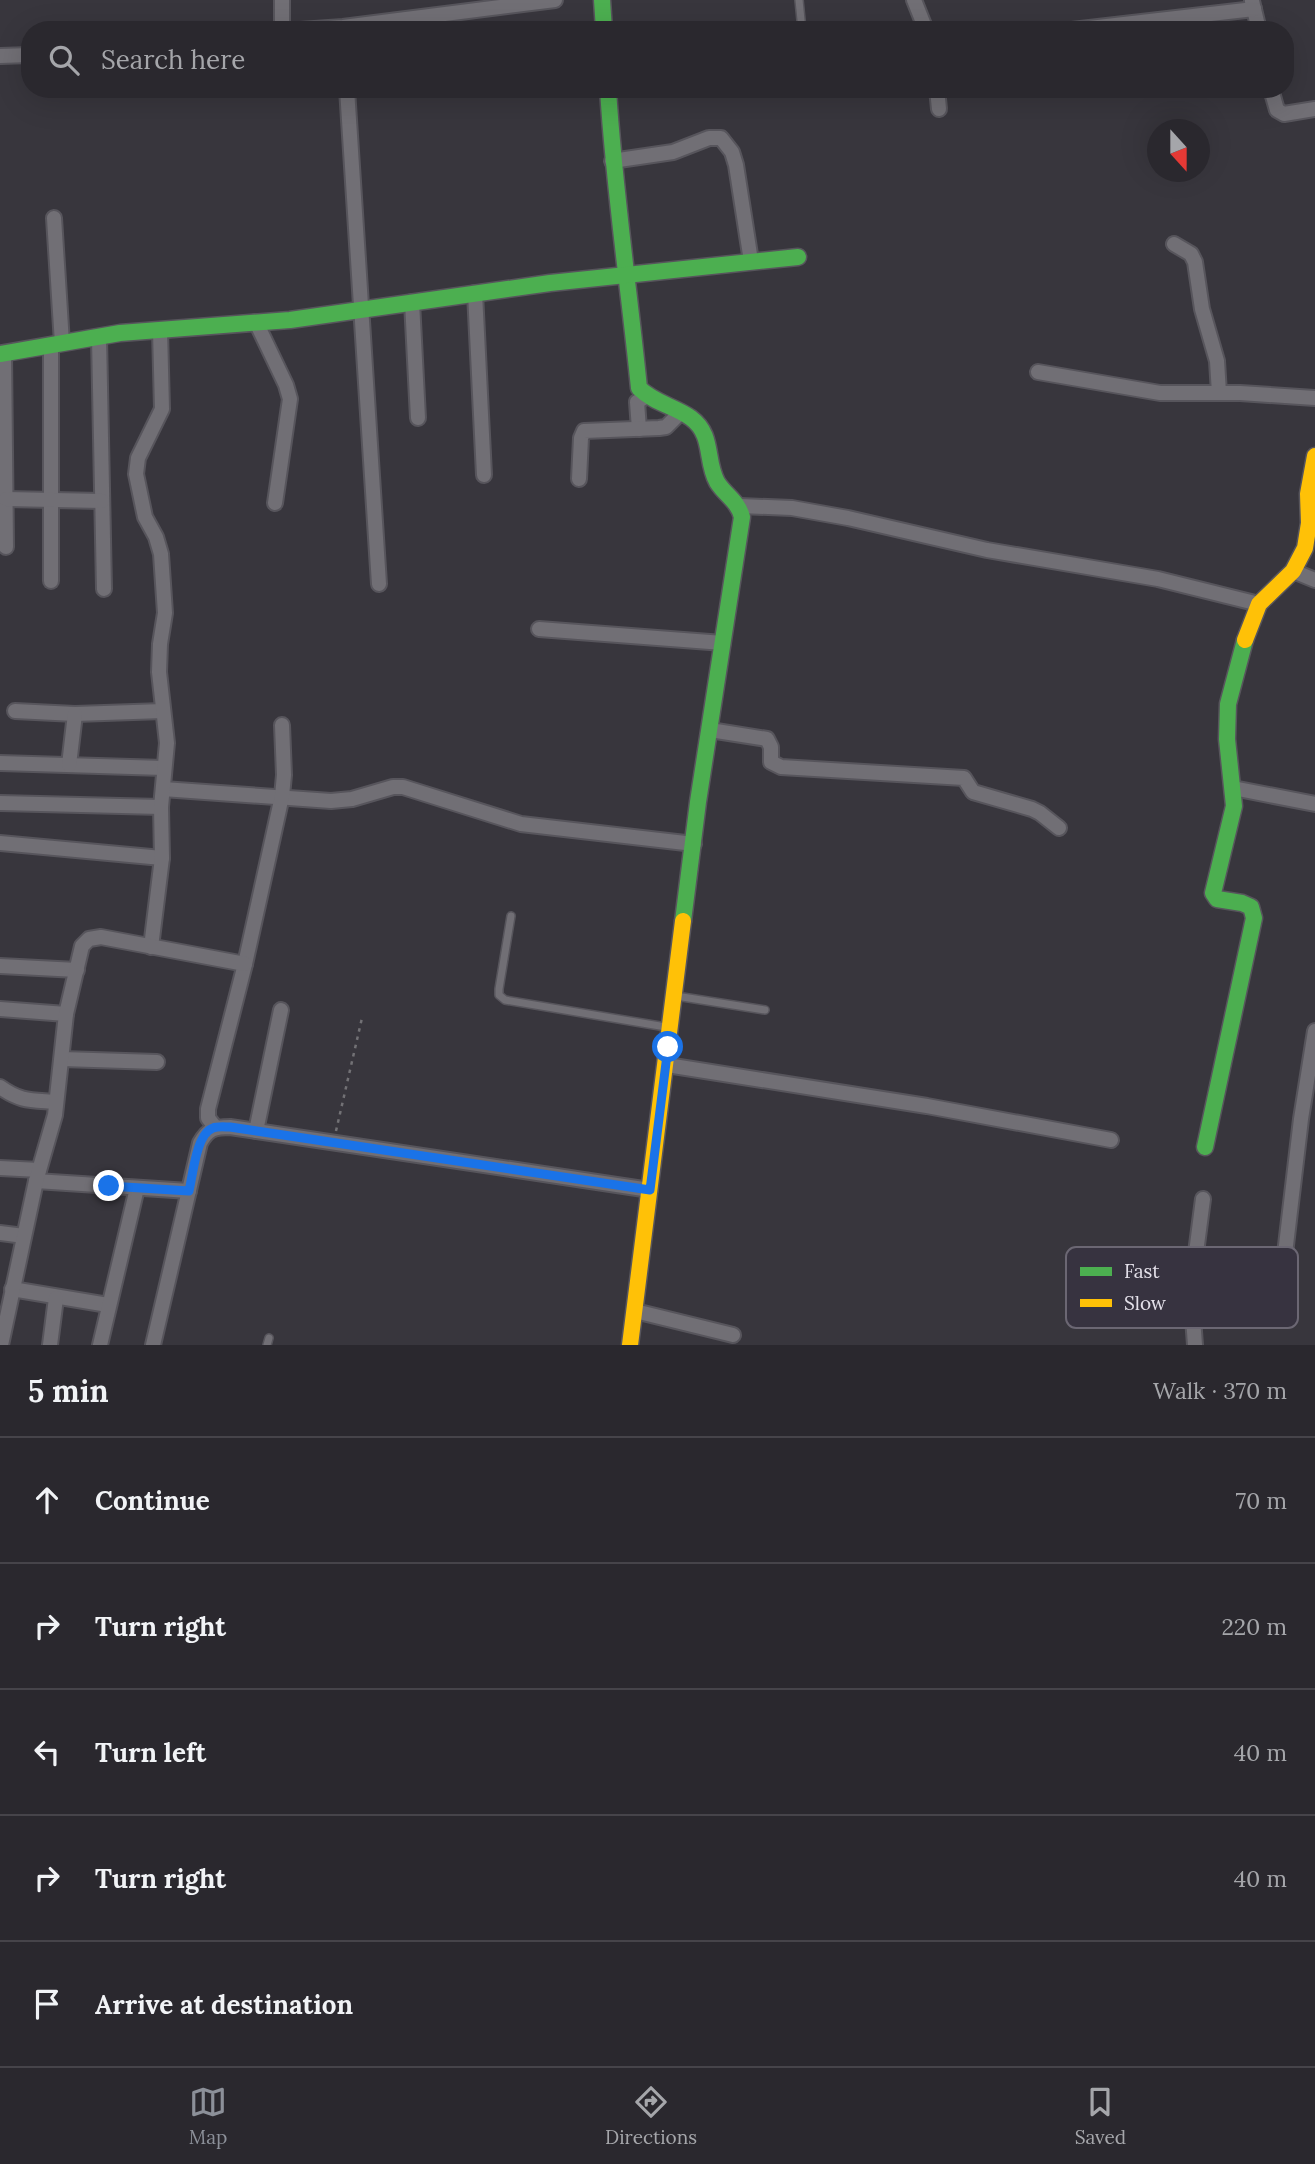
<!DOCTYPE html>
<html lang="en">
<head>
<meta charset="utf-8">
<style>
  :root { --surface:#2a282e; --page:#36343a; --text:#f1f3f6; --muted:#a5a6aa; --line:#46444a; --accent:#8c9099 }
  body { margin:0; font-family:Lora,serif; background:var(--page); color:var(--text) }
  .compass { position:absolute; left:1147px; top:119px; width:63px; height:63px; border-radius:50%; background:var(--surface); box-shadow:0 7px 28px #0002; rotate:159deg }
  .stop { position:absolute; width:21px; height:21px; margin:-16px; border:5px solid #1a73e8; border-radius:50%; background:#fff }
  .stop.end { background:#1a73e8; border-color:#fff; box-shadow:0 2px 7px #0008 }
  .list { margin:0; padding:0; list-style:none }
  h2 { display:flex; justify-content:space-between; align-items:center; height:91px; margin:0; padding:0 28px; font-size:30px }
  h2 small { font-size:23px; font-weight:400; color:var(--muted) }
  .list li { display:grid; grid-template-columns:46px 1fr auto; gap:21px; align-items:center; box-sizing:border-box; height:126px; padding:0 28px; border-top:2px solid var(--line) }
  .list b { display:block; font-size:26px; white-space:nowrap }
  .list em { font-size:23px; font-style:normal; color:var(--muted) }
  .icon { flex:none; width:38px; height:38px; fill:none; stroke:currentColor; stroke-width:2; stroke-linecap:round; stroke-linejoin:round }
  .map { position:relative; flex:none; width:1315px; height:1345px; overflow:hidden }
  .search { position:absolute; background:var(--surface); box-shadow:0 7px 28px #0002; left:21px; right:21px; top:21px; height:77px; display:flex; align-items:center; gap:18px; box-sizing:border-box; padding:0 24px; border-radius:28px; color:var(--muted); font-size:26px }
  .sheet { height:721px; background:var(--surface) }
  nav { display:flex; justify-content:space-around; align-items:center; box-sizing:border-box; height:98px; border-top:2px solid var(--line); background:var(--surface); font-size:19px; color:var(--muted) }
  nav a { display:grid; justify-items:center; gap:4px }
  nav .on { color:var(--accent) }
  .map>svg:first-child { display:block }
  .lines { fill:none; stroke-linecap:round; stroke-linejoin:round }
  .lane-casing { stroke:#57555c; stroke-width:10 }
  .street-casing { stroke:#57555c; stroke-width:18 }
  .fast-casing { stroke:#57555c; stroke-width:19 }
  .slow-casing { stroke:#57555c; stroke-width:19 }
  .path { stroke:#727175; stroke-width:2.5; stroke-dasharray:3.5 5; stroke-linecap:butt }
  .lane { stroke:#716f75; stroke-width:7 }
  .street { stroke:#716f75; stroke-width:14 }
  .fast { stroke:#4caf50; stroke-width:16 }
  .slow { stroke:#ffc107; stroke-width:16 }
  .route { stroke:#1a73e8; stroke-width:9 }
  .key { fill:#373340; stroke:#6b6773; stroke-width:2 }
  .key-label { font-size:19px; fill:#e3e0e9 }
</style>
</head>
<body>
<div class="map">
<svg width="1315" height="1345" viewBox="0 0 1315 1345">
  <rect width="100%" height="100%" fill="#38363d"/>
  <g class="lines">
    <defs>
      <g id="lane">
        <path d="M 799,0 L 802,30"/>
        <path d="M 511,916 L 499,989 L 499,995 L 505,1000 L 666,1027"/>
        <path d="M 676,996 L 765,1010"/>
        <path d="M 267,1345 L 269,1338"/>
      </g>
      <g id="street">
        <path d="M 282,0 L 282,30"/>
        <path d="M 914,0 L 926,30"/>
        <path d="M 1252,1 L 1259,30"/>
        <path d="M 300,30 L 343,27 L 555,0"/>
        <path d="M 1072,30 L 1254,9"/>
        <path d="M 0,56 L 30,55"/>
        <path d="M 347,89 L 379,584"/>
        <path d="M 937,89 L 939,109"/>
        <path d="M 1271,89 L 1277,110 L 1284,114 L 1315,109"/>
        <path d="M 612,161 L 673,152 L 709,138 L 721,138 L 732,152 L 736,165 L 751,261"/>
        <path d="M 54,218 L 62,343"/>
        <path d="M 1174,244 L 1191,254 L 1195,262 L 1202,309 L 1217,361 L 1219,393"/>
        <path d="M 475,293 L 484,475"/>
        <path d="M 412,302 L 418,418"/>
        <path d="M 256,322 L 286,385 L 290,399 L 275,503"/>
        <path d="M 99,337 L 104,589"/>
        <path d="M 51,345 L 51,581"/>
        <path d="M 4,353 L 6,547"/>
        <path d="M 1038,372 L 1160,393 L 1240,393 L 1315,398"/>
        <path d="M 639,429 L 637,402 L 645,397"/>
        <path d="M 579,479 L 581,438 L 584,431 L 659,428 L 666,427 L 681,412"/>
        <path d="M 6,499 L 102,501"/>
        <path d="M 740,506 L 792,508 L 848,518 L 987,550 L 1158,579 L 1259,604"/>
        <path d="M 1293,571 L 1315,580"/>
        <path d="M 539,629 L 723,643"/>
        <path d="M 15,711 L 75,714 L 163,711"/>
        <path d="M 710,730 L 767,739 L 771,747 L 771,762 L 781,767 L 964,778 L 973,792 L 1032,809 L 1040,813 L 1059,828"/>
        <path d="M 0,763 L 164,768"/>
        <path d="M 69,765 L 75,714"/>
        <path d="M 1233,788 L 1315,804"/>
        <path d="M 163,789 L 331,801 L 352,799 L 393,787 L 403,787 L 521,824 L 694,844"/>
        <path d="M 0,803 L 161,807"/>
        <path d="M 0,843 L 162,858"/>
        <path d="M 151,947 L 162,858 L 161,807 L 167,743 L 159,672 L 160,644 L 165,613 L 161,554 L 156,537 L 145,517 L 136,474 L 138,458 L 162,409 L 160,330"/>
        <path d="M 0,966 L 77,970"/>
        <path d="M 0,1009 L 66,1014"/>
        <path d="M 62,1059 L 157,1062"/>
        <path d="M 667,1065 L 927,1106 L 1111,1140"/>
        <path d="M 0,1087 C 21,1102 31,1100 56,1102"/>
        <path d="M 215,1127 L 208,1118 L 208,1109 L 245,964 L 282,796 L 284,775 L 282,725"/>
        <path d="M 256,1131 L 281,1010"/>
        <path d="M 0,1168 L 39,1170"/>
        <path d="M 36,1181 L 189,1191"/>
        <path d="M 0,1233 L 24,1236"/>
        <path d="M 1284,1262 L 1301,1119 L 1315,1031"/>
        <path d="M 12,1289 L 108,1305"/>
        <path d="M 635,1311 L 733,1335"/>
        <path d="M 1,1345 L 36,1181 L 55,1115 L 66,1014 L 82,946 L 89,939 L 101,937 L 245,964"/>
        <path d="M 50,1345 L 56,1298"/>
        <path d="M 100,1345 L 137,1188"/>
        <path d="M 153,1345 L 200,1143 C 208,1129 214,1127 230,1127 L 650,1190"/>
        <path d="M 1195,1345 L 1191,1291 L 1203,1199"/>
      </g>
      <g id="fast">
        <path d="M 602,0 L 604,30"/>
        <path d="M 608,89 C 614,189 629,288 639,388 C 654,403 674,406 691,418 C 714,435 705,460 717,482 C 725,495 738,501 742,517 L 698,802 L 683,921"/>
        <path d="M 0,354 L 120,333 L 290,320 L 550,283 L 798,257"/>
        <path d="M 1205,1147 L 1254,918 L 1251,907 L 1242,903 L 1217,899 L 1213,893 L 1234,806 L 1227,739 L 1228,704 L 1245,640"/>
      </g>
      <g id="slow">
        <path d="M 1245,640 L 1259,604 L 1293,571 L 1305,548 L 1309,523 L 1308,494 L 1315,456"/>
        <path d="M 630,1345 L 683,921"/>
      </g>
    </defs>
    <use href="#lane" class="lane-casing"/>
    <use href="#street" class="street-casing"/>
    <use href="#fast" class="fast-casing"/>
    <use href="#slow" class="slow-casing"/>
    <path class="path" d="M 336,1131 L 362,1018"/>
    <use href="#lane" class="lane"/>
    <use href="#street" class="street"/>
    <use href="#fast" class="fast"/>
    <use href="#slow" class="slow"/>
  </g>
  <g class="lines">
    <path class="route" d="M 109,1186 L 189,1191 C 193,1175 196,1134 213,1128 C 218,1126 225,1127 230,1127 L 650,1190 L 668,1047"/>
  </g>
  <rect x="1066" y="1247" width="232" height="81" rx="10" class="key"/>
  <rect x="1080" y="1267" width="32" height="9" fill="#4caf50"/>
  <rect x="1080" y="1299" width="32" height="8" fill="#ffc107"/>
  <g class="key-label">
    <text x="1124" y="1278">Fast</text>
    <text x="1124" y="1310">Slow</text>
  </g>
</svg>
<svg class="compass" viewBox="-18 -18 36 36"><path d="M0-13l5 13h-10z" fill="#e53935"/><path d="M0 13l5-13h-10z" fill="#a5a6aa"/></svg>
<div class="stop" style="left:668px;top:1047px"></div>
<div class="stop end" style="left:109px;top:1186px"></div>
<div class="search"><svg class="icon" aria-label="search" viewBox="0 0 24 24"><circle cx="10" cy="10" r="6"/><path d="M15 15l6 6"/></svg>Search here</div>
</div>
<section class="sheet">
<h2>5 min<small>Walk · 370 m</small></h2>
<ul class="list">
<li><svg class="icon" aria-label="ahead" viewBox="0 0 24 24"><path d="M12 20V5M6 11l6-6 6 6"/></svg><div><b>Continue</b></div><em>70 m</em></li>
<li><svg class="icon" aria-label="right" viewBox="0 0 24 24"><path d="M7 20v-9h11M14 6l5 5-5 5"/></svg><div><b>Turn right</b></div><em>220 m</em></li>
<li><svg class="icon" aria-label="left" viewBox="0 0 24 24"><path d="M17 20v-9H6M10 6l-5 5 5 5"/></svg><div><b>Turn left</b></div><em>40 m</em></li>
<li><svg class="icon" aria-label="right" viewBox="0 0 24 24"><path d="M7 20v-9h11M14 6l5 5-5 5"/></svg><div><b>Turn right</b></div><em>40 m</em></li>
<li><svg class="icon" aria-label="arrive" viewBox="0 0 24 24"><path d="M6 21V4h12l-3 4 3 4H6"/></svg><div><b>Arrive at destination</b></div></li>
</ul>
</section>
<nav>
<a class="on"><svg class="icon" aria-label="map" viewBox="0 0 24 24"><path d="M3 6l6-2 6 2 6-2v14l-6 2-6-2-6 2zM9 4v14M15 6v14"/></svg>Map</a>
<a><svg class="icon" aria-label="directions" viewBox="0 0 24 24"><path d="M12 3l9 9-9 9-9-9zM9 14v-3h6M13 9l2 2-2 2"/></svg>Directions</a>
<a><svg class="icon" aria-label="saved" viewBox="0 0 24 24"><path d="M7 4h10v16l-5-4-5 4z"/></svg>Saved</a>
</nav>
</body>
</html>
